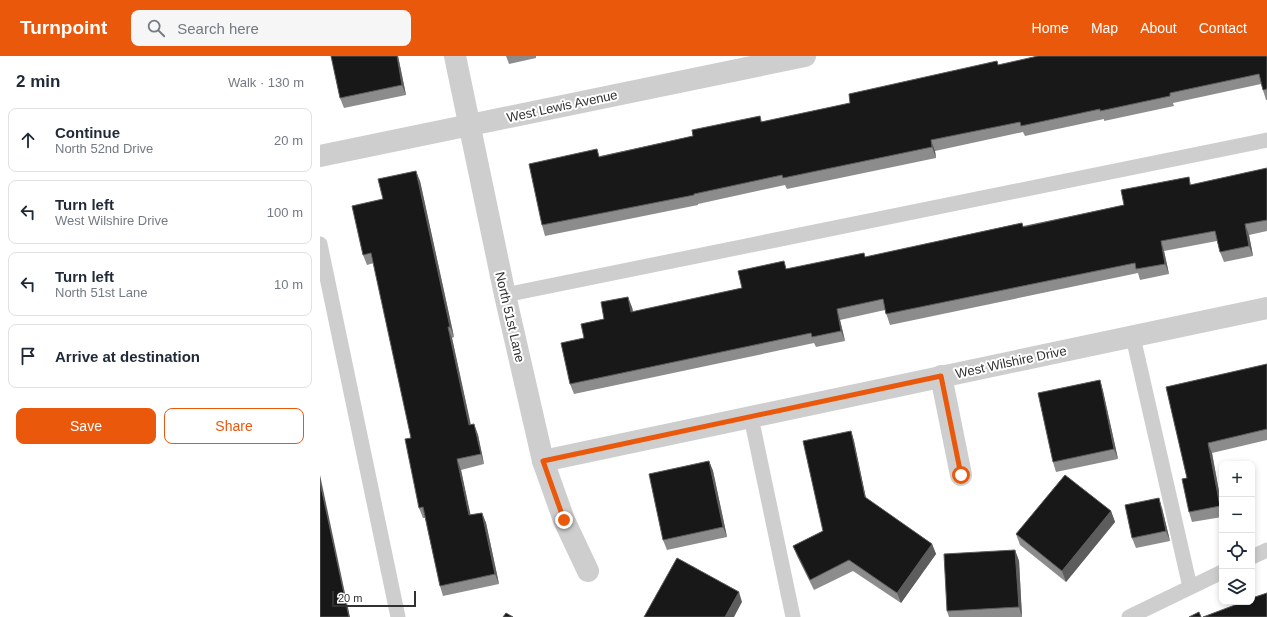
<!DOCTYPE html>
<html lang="en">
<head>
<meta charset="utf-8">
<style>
  :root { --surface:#fff; --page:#f6f6f7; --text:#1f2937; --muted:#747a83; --line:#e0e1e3; --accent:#ea580c }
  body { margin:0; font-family:Arial,sans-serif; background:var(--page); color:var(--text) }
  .controls { position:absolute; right:12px; bottom:12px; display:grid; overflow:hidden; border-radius:8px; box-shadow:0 2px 6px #0003 }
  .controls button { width:36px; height:36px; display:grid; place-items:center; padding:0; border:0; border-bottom:1px solid var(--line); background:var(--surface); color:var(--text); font:20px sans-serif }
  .scale { position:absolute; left:12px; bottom:10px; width:84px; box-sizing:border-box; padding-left:4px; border:2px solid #313131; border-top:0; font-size:11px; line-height:14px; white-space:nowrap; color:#313131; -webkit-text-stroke:3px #fff; paint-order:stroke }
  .stop { position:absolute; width:12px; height:12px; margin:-9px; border:3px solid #ea580c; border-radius:50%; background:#fff }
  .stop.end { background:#ea580c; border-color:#fff; box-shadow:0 1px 4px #0008 }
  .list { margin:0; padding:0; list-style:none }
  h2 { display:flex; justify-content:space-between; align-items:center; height:52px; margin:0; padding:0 16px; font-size:17px }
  h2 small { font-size:13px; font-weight:400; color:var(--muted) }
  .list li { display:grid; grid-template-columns:26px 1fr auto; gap:12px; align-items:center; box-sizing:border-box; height:64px; margin:0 8px 8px; padding:0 8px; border:1px solid var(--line); border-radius:8px }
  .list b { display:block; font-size:15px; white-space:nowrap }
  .list p { margin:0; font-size:13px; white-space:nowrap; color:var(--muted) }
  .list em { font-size:13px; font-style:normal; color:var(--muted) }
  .actions { display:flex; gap:8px; padding:12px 16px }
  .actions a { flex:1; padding:9px 0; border:1px solid var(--accent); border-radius:8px; text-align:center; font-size:14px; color:var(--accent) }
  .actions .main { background:var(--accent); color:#fff }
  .icon { flex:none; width:22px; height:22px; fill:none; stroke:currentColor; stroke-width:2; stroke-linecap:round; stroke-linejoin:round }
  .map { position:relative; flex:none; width:947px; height:561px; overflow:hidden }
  header { display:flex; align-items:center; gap:24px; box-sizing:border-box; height:56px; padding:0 20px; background:var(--accent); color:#fff }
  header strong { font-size:19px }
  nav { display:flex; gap:22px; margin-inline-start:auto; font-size:14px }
  .search { width:280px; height:36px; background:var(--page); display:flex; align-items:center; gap:10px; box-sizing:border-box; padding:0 14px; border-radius:8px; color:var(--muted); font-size:15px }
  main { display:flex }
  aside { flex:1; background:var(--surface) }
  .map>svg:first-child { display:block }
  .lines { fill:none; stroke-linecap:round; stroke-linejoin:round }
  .lane { stroke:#cecece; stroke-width:15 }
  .street { stroke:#cecece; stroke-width:22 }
  .wall { fill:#8c8c8c }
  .shaded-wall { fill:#5d5d5d }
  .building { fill:#181818; stroke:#5d5d5d }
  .route { stroke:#ea580c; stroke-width:5 }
  .labels { text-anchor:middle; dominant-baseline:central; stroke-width:4; stroke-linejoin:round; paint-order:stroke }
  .street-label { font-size:13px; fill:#313131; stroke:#fff }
</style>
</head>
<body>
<header>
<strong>Turnpoint</strong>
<div class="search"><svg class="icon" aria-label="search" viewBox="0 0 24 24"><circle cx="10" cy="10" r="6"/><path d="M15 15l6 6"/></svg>Search here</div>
<nav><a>Home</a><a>Map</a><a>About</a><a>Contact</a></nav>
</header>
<main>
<aside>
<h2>2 min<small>Walk · 130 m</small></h2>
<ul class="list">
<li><svg class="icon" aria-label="ahead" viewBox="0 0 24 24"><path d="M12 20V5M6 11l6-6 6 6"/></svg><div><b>Continue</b><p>North 52nd Drive</p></div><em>20 m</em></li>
<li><svg class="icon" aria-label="left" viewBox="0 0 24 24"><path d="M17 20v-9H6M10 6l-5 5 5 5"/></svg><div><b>Turn left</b><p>West Wilshire Drive</p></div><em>100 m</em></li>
<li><svg class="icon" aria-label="left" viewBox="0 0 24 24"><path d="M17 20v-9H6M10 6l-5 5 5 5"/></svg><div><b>Turn left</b><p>North 51st Lane</p></div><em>10 m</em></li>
<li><svg class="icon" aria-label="arrive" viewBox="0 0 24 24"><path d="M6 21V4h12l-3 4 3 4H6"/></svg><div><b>Arrive at destination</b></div></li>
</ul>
<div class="actions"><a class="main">Save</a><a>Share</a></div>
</aside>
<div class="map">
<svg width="947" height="561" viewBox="0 0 947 561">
  <rect width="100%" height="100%" fill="#fff"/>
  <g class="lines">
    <g class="lane">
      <path d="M 0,188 L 78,561"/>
      <path d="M 185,239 L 947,84"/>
      <path d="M 813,281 L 870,531"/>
      <path d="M 431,361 L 473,561"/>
      <path d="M 932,501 L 947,494"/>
      <path d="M 809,561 L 902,516"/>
    </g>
    <g class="street">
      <path d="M 135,0 L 185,239 L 223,405 L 244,464 L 268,515"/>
      <path d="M 0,100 L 485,0"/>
      <path d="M 621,320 L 641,419"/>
      <path d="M 223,405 L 947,252"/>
    </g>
  </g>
  <g class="wall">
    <path d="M 11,0 L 78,0 L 86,39 L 24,52 L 20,42 Z"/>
    <path d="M 186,0 L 216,0 L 216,2 L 189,8 Z"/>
    <path d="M 947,0 L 947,44 L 946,44 L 943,34 L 941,28 L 853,47 L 854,50 L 784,65 L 784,63 L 705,80 L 703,76 L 615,95 L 616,102 L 467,133 L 465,129 L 378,148 L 378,149 L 225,180 L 222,169 L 280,100 L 373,80 L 440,60 L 442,66 L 530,47 L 679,9 Z"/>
    <path d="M 947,112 L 947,175 L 929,179 L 933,200 L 904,206 L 900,196 L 897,185 L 844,195 L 849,218 L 820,224 L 818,217 L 570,269 L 565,254 L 520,264 L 525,285 L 496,291 L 494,287 L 254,338 L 250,328 L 264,282 L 284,263 L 312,251 L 313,256 L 422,232 L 467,213 L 546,201 L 702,167 L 703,170 L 804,149 L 869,121 L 871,129 Z"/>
    <path d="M 100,125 L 134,281 L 132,282 L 151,369 L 154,368 L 158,379 L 164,408 L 141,414 L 150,459 L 162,457 L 166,467 L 179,528 L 123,540 L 120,530 L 105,462 L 103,462 L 99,452 L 91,382 L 54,207 L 47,209 L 43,199 L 63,143 Z"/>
    <path d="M 947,308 L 947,384 L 892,397 L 902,452 L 902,461 L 872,466 L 869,456 L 867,422 L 846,331 Z"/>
    <path d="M 780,324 L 783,335 L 798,403 L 736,416 L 733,406 Z"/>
    <path d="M 531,375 L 534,385 L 546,443 L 612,488 L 616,498 L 581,547 L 533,515 L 494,534 L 477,500 L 473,490 L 503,475 Z"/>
    <path d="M 389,405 L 393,415 L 407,481 L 347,494 L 343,484 Z"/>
    <path d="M 842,452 L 850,485 L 816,492 L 812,482 Z"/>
    <path d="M 791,455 L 795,466 L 746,526 L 700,489 L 696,478 Z"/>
    <path d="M 695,494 L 699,505 L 702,561 L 629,561 L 627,555 Z"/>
  </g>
  <g class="shaded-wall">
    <path d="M 77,0 L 78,0 L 86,39 L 82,29 Z"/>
    <path d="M 611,84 L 615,95 L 616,102 L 612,91 Z"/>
    <path d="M 96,115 L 100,125 L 134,281 L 130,271 Z"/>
    <path d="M 925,168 L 929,179 L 933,200 L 929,190 Z"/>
    <path d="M 841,185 L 844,195 L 849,218 L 845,208 Z"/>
    <path d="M 308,241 L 312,251 L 315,267 L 311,256 Z"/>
    <path d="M 517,253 L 520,264 L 525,285 L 521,275 Z"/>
    <path d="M 128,271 L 132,282 L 153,380 L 149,369 Z"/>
    <path d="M 780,324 L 783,335 L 798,403 L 794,393 Z"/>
    <path d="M 154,368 L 158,379 L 164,408 L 161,398 Z"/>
    <path d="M 531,375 L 534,385 L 548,452 L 545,441 Z"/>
    <path d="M 888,387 L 892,397 L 902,452 L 902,456 L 900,450 Z"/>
    <path d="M 137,403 L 141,414 L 153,470 L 149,459 Z"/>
    <path d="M 389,405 L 393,415 L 407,481 L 403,471 Z"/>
    <path d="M 0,419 L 30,561 L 29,561 L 0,426 Z"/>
    <path d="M 839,442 L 842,452 L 850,485 L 846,475 Z"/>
    <path d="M 791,455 L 795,466 L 746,526 L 742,515 Z"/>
    <path d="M 162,457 L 166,467 L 179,528 L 175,518 Z"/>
    <path d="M 612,488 L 616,498 L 581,547 L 577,537 Z"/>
    <path d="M 695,494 L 699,505 L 702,561 L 699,551 Z"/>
    <path d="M 419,536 L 422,546 L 414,561 L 405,561 Z"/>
  </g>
  <g class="building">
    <path d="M 11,0 L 77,0 L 82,29 L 20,42 Z"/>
    <path d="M 718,0 L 947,0 L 947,33 L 943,34 L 939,18 L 850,37 L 850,40 L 780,55 L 780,53 L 701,70 L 700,66 L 611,84 L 612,91 L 463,122 L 462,119 L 374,138 L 374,139 L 222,169 L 209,108 L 277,93 L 279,101 L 373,80 L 372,74 L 440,60 L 441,66 L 530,47 L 529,38 L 677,5 L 678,9 Z"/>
    <path d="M 947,112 L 947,164 L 925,168 L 929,190 L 900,196 L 895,175 L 841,185 L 845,208 L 816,213 L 815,207 L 566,258 L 563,243 L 517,253 L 521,275 L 492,281 L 491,277 L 250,328 L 241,287 L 264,282 L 261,268 L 284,263 L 281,246 L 308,241 L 311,256 L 422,232 L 418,215 L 464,205 L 466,213 L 544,197 L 545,201 L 702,167 L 703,171 L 804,149 L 801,134 L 869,121 L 870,129 Z"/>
    <path d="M 96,115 L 130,271 L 128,271 L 149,369 L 154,368 L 161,398 L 137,403 L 149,459 L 162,457 L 175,518 L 120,530 L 103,451 L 99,452 L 85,383 L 91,382 L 51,197 L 43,199 L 32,150 L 63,143 L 58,123 Z"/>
    <path d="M 947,308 L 947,373 L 888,387 L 900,450 L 869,456 L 862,423 L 867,422 L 846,331 Z"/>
    <path d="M 780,324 L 794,393 L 733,406 L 718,337 Z"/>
    <path d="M 531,375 L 545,441 L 612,488 L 577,537 L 529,504 L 490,524 L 473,490 L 503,475 L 483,385 Z"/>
    <path d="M 389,405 L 403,471 L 343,484 L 329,418 Z"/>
    <path d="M 745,419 L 791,455 L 742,515 L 696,478 Z"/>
    <path d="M 0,426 L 29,561 L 0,561 Z"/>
    <path d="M 839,442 L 846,475 L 812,482 L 805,449 Z"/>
    <path d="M 695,494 L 699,551 L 627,555 L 624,498 Z"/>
    <path d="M 357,502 L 419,536 L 405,561 L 324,561 Z"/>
    <path d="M 947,537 L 947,561 L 883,561 L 923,546 L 932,546 L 932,542 Z"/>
    <path d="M 879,556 L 881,561 L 869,561 Z"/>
    <path d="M 186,557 L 193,561 L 183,561 Z"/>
  </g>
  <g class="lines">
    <path class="route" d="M 244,464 L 223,405 L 621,320 L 641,419"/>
  </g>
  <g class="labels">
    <g class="street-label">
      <text transform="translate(242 50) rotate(-12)">West Lewis Avenue</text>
      <text transform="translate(190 261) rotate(77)">North 51st Lane</text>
      <text transform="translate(691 306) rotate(-12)">West Wilshire Drive</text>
    </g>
  </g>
</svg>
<div class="controls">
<button>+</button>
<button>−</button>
<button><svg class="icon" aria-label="locate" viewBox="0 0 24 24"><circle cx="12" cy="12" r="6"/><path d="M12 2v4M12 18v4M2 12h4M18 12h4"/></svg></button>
<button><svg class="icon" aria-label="layers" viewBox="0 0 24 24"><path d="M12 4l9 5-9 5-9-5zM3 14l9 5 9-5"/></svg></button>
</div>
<div class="scale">20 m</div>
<div class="stop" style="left:641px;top:419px"></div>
<div class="stop end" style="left:244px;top:464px"></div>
</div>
</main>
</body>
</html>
